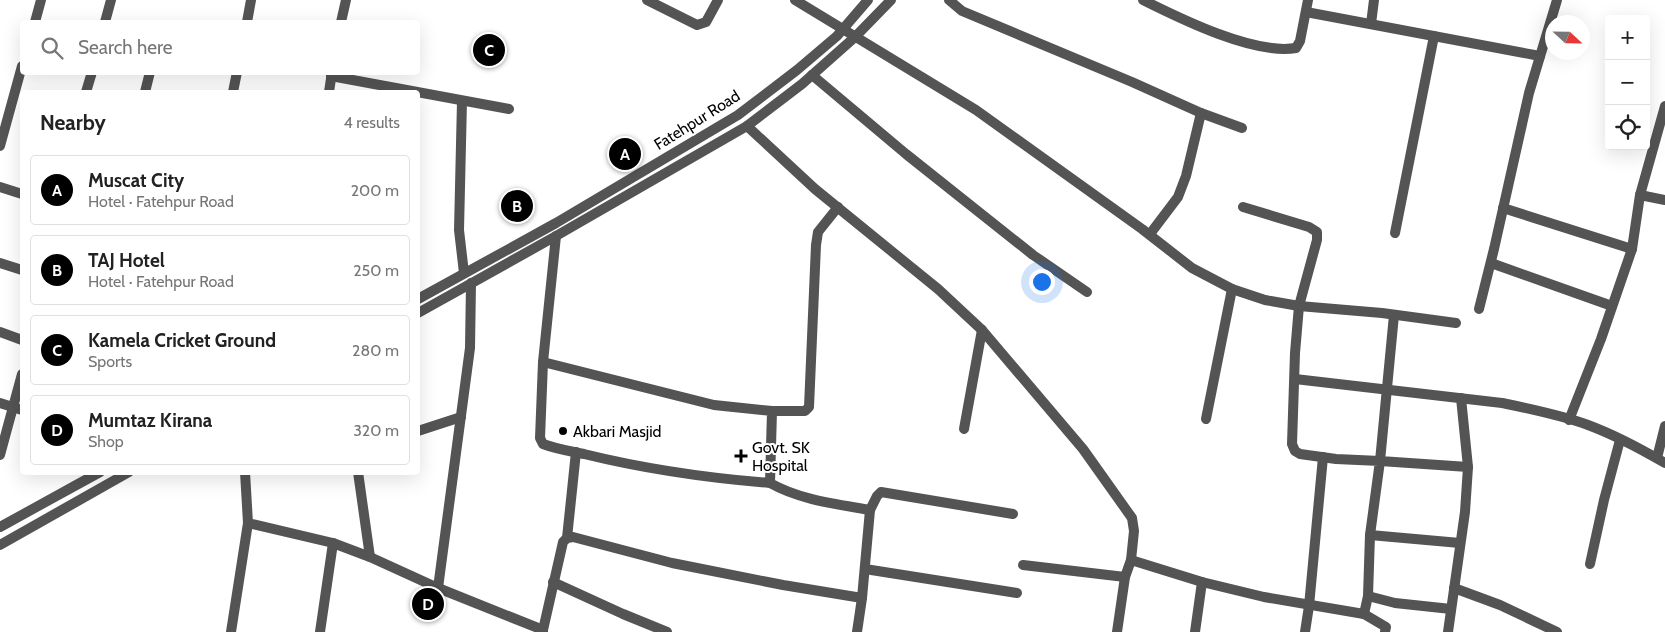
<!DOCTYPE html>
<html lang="en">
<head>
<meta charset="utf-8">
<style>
  :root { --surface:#fff; --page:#f6f6f6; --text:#222; --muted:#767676; --line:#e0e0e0; --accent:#000 }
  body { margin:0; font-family:Cabin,sans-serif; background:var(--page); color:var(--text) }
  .controls { position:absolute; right:15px; top:15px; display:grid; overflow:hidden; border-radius:5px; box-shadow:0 5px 20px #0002 }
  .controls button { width:45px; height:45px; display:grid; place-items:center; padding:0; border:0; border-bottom:1px solid var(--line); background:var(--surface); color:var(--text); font:25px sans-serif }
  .compass { position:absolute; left:1545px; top:15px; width:45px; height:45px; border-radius:50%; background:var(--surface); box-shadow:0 5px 20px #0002; rotate:112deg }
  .you { position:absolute; left:1041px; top:281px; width:18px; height:18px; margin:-12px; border:4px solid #fff; border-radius:50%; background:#1a73e8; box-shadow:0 0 0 8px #1a73e833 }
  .badge { display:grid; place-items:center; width:32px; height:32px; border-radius:50%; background:var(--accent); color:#fff; font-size:16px; font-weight:700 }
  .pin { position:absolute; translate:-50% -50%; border:2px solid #fff; box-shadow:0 1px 5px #0006 }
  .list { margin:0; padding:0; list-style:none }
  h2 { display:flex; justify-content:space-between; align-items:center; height:65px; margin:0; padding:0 20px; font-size:21px }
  h2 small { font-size:16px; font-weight:400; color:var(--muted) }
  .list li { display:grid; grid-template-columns:32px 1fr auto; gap:15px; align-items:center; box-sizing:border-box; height:70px; margin:0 10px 10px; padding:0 10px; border:1px solid var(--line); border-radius:5px }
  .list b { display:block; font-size:19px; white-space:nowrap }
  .list p { margin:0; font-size:16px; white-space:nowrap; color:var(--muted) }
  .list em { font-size:16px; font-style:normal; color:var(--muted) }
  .icon { flex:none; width:28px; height:28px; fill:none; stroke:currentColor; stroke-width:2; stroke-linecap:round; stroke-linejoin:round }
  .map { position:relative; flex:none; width:1665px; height:632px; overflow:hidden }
  .search { position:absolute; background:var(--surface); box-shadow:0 5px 20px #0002; left:20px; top:20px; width:400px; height:55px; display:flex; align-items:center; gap:12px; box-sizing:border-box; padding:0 18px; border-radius:5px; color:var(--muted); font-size:19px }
  .panel { position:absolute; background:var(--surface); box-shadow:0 5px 20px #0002; left:20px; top:90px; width:400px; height:385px; border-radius:5px }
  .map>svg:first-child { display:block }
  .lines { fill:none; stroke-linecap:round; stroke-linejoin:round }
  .minor { stroke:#545454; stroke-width:10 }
  .tertiary { stroke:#545454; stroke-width:10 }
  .poi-dot { fill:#000; stroke:#fff; stroke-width:2 }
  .labels { text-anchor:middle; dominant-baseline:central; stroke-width:4; stroke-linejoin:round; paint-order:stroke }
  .street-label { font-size:16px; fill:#000; stroke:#fff }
  .poi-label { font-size:16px; fill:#000; stroke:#fff; text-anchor:start }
</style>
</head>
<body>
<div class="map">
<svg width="1665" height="632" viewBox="0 0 1665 632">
  <rect width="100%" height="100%" fill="#fff"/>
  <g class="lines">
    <g class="minor">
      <path d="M 647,0 L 697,25 L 706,22 L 718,0"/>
      <path d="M 795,0 L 976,110 L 1142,229 L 1192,268 L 1232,289 L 1265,300 L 1299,306 L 1382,313 L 1456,323"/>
      <path d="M 949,0 L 962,11 L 1132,82 L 1201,113 L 1242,128"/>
      <path d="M 1143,0 C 1181,19 1254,55 1296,48 L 1300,41 L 1308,0"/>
      <path d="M 1306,12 L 1540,56"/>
      <path d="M 35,22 L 41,0"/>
      <path d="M 105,22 L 111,0"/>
      <path d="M 247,22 L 251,0"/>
      <path d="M 341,22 L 346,0"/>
      <path d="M 1371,24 L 1374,0"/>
      <path d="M 812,75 L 906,154 L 1033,255 L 1087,292"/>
      <path d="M 331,76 L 509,109"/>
      <path d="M 86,92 L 92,72"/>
      <path d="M 145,92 L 150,72"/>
      <path d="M 233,92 L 237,72"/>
      <path d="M 329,92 L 332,72"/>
      <path d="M 462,101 L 459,230 L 464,273"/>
      <path d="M 747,126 L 815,189 L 938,289 L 982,330 L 1083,449 L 1132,518 L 1134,531 L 1131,560 L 1202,582 L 1264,597 L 1364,614 L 1386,627 L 1385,632"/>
      <path d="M 0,146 L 22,66"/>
      <path d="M 0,187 L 22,194"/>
      <path d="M 1640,195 L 1665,200"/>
      <path d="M 1243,207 L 1309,227 L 1317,232 L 1317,240 L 1299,306 L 1295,353 L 1292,444 L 1295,451 L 1300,454 L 1336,459 L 1380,461 L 1370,535 L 1368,596 L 1364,614"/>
      <path d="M 1503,208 L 1632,249"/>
      <path d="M 1395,233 L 1434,36"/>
      <path d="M 1150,234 L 1178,197 L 1186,176 L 1201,113"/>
      <path d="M 556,236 L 543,362 L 540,438 L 543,444 C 556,449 570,451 584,454 C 645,469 707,478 770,483"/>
      <path d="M 0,263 L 22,270"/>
      <path d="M 1491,263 L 1612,306"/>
      <path d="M 1479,309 L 1494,249 L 1529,93 L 1557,0"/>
      <path d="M 1394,315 L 1380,461 L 1468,467 L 1465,512 L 1448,632"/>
      <path d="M 0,332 L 22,340"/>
      <path d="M 543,362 L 714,405 L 772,411 L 770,483 C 800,500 836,504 870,510 L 877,496 L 881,492 L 1013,514"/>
      <path d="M 1295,379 L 1502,403 C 1531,409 1561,415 1588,425 C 1615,435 1641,449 1665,463"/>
      <path d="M 1461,398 L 1468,467"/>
      <path d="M 0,403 L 22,410"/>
      <path d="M 772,411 L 805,411 L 809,407 L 816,245 L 818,232 L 838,207"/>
      <path d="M 1206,419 L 1232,289"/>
      <path d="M 1569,420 L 1601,339 L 1632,249 L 1640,195 L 1665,106"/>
      <path d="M 964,429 L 982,330"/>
      <path d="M 418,431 L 461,417"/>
      <path d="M 0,455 L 22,374"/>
      <path d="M 1657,458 L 1665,426"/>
      <path d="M 245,472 L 248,523 L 333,543 L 370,557 L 438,588 L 543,630 L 543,632"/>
      <path d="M 358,472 L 370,557"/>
      <path d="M 1370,535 L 1460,543"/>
      <path d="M 567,538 L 576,452"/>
      <path d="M 1590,564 L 1604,500 L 1620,440"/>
      <path d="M 1023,565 L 1125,577"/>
      <path d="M 865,569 L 1017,593"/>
      <path d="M 553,582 L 623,614 L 667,632"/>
      <path d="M 438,588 L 470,348 L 471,283"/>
      <path d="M 1454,588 L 1500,605 L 1557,632"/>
      <path d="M 1368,596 L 1395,603 L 1451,609"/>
      <path d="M 543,630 L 563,542 L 567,538 L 573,537 L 672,563 L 783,585 L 862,598"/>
      <path d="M 231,632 L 248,523"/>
      <path d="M 320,632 L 333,543"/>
      <path d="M 857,632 L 862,598 L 870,510"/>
      <path d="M 1117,632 L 1125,577 L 1131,560"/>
      <path d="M 1195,632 L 1202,582"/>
      <path d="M 1305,632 L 1309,606 L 1323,457"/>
    </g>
    <g class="tertiary">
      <path d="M 418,299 L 556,223 L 738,115 L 797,70 L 837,36 L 868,0"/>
      <path d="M 418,313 L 556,236 L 747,126 L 802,84 L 855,37 L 891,0"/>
      <path d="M 0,527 L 100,472"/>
      <path d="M 0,545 L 129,472"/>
    </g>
  </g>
  <g class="poi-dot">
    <circle cx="563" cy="431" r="5"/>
    <path d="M738.5 448.5h5v5h5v5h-5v5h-5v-5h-5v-5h5z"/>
  </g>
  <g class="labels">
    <g class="street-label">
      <text transform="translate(697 120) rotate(-32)">Fatehpur Road</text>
    </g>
    <g class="poi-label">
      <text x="573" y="431">Akbari Masjid</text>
      <text x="752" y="447">Govt. SK<tspan x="752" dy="18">Hospital</tspan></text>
    </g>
  </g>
</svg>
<div class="controls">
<button>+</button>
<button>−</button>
<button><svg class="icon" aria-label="locate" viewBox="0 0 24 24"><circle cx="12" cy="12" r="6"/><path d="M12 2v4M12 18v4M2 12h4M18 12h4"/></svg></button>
</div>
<svg class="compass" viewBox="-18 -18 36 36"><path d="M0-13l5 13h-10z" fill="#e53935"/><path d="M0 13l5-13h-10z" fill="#767676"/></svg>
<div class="you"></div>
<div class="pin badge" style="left:625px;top:154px">A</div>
<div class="pin badge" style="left:517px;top:206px">B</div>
<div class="pin badge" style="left:489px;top:50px">C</div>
<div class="pin badge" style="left:428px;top:604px">D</div>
<div class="search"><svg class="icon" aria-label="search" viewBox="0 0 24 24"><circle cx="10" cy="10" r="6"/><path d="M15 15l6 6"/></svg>Search here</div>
<section class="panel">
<h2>Nearby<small>4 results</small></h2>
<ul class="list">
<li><span class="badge">A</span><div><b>Muscat City</b><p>Hotel · Fatehpur Road</p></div><em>200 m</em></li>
<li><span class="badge">B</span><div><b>TAJ Hotel</b><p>Hotel · Fatehpur Road</p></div><em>250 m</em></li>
<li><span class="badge">C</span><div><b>Kamela Cricket Ground</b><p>Sports</p></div><em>280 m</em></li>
<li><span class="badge">D</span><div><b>Mumtaz Kirana</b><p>Shop</p></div><em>320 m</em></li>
</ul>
</section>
</div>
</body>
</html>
